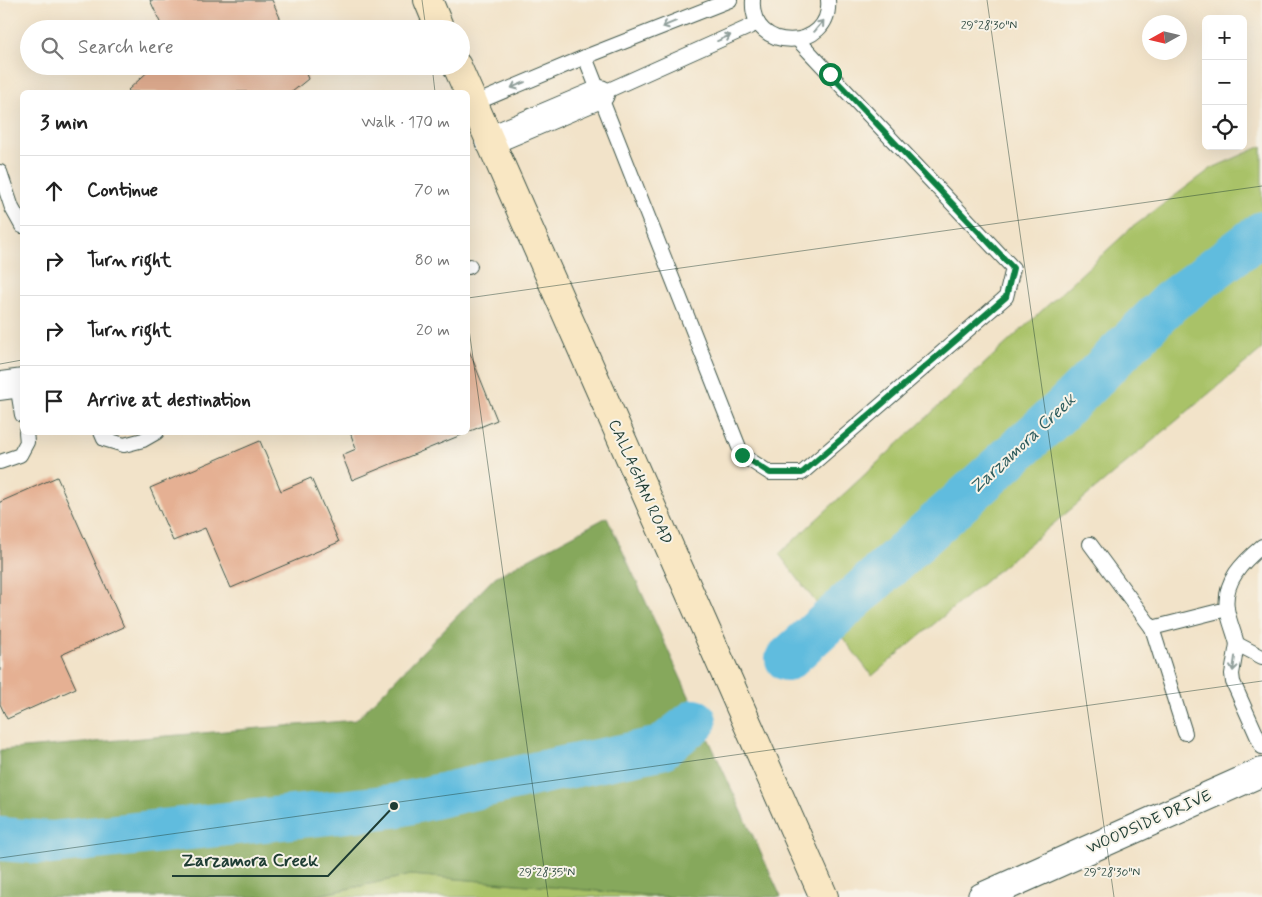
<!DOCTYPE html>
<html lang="en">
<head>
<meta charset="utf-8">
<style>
  :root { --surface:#fff; --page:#f6f6f6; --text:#222; --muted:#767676; --line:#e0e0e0 }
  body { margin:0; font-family:Mynerve,sans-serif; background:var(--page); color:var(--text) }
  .controls { position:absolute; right:15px; top:15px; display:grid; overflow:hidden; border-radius:8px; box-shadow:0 5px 20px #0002 }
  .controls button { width:45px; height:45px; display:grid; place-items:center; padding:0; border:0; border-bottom:1px solid var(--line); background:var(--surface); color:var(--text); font:25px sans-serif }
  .compass { position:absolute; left:1142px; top:15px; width:45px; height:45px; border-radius:50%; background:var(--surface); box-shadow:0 5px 20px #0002; rotate:262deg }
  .stop { position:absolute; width:15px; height:15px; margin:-11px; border:4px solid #0b8043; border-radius:50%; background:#fff }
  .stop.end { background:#0b8043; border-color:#fff; box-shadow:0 1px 5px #0008 }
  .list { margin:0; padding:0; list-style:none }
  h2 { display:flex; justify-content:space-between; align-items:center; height:65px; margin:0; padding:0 20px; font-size:21px }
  h2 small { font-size:16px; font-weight:400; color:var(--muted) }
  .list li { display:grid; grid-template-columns:32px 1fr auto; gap:15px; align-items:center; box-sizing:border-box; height:70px; padding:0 20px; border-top:1px solid var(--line) }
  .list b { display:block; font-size:19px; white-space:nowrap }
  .list em { font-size:16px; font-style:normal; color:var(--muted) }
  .icon { flex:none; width:28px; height:28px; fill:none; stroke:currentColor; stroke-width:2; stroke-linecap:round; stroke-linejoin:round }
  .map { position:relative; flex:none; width:1262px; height:897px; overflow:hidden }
  .search { position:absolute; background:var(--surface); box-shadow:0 5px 20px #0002; left:20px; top:20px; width:450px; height:55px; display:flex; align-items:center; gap:12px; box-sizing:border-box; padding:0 18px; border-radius:28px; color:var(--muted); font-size:19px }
  .panel { position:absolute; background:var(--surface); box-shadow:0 5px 20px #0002; left:20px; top:90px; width:450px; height:345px; border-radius:8px }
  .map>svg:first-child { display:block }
  .green { fill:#a9c268; stroke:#64804e }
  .forest { fill:#86a85c; stroke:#527248 }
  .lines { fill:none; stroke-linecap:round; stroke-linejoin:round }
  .river { stroke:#60bcde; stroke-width:44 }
  .building { fill:#e5b093 }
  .service-casing { stroke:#3f564a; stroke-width:16 }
  .minor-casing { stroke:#3f564a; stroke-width:30 }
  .secondary-casing { stroke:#3f564a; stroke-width:30 }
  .service { stroke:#fff; stroke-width:14 }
  .minor { stroke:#fff; stroke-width:28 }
  .secondary { stroke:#f9e7c3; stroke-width:28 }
  .oneway { stroke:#8f9e9a }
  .route { stroke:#0b8043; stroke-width:6 }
  .ticks { fill:none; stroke:#1f3d34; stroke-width:1; stroke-opacity:0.45 }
  .labels { text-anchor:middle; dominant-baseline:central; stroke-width:4; stroke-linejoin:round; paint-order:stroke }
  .street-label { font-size:16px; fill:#1f3d34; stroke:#f7f3e8 }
  .water-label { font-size:18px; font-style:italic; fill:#2f5d5e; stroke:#f7f3e8 }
  .ticks-label { font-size:12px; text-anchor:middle; fill:#1f3d34; stroke:#f7f3e8; stroke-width:4; stroke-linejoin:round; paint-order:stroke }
  .leader { fill:none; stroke:#1f3d34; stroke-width:2 }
  .callout-dot { fill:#1f3d34; stroke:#f7f3e8; stroke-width:2 }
  .callout-label { font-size:18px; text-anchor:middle; font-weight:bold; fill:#1f3d34; stroke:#f7f3e8; stroke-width:4; stroke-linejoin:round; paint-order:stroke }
</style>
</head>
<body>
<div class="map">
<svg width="1262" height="897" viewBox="0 0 1262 897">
  <rect width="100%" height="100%" fill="#f7f3e8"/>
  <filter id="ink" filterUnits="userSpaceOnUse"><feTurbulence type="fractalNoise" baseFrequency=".02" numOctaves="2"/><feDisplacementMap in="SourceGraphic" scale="10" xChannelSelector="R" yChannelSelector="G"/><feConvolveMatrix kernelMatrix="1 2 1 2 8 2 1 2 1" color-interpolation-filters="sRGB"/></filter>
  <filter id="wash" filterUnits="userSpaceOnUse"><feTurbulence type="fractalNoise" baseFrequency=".0096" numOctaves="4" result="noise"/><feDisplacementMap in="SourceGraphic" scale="20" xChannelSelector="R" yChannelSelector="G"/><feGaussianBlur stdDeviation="1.12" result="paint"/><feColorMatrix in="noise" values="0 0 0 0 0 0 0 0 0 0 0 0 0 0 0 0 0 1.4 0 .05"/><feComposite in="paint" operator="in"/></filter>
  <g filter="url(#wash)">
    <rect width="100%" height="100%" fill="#f2e3c9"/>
    <g class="green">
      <path d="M 1262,146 L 1262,349 L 872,676 L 779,554 L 1130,229 L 1212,168 Z"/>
      <path d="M 411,875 L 668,897 L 312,897 Z"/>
    </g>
    <path class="forest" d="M 607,517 L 781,897 L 668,897 L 411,875 L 309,897 L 0,897 L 0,750 L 356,720 L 495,577 Z"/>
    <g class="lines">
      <g class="river">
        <path d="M 787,659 L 1062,410 L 1170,302 L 1262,233"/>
        <path d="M 0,839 L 51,843 L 394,806 L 543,772 L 661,748 L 695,721"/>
      </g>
    </g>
    <g id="blocks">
      <g class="building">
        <path d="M 150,0 L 272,0 L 285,29 L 163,29 Z"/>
        <path d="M 154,66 L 303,66 L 308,79 L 292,92 L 130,92 L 128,90 Z"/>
        <path d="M 468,348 L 497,420 L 468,432 Z"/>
        <path d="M 350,432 L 466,432 L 466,433 L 352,480 L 342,455 L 356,449 Z"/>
        <path d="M 260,441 L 281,491 L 311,478 L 339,542 L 231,588 L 205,528 L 173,541 L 150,488 Z"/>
        <path d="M 57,477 L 124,627 L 61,655 L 76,688 L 7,719 L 0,704 L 0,502 Z"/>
      </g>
    </g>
  </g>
  <g filter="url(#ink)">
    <use href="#blocks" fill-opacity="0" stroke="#3f564a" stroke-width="1"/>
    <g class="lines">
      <defs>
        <g id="service">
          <path d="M 753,0 C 749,54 833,52 828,0"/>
          <path d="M 585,57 L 742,455 L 770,473 L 802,473 L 1006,297 L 1013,268 L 798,40"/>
          <path d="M 600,94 L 758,23"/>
          <path d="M 473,104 L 585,57 L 730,0"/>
          <path d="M 0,172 L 12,208 L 22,226"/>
          <path d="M 468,267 L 470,266"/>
          <path d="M 17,384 L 22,415"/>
          <path d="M 101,432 L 104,439 L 124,445 L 143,440 L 157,432"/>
          <path d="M 0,462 L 20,455 L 27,442 L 26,432"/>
          <path d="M 1090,544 L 1152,628"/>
          <path d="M 1237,644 C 1234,632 1229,621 1227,609 C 1223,581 1243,562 1262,546"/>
          <path d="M 1262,657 L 1237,644 L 1232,674 L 1233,682 L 1262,747"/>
          <path d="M 1185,733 L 1152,628 L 1227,609"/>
        </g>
        <g id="minor">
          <path d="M 489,141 L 600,94"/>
          <path d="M 0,386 L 22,383"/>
          <path d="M 982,897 L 1262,772"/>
        </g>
        <g id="secondary">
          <path d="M 428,0 L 440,29"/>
          <path d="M 457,66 L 824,897"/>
        </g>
      </defs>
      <use href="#service" class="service-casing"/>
      <use href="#minor" class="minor-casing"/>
      <use href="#secondary" class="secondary-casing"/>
      <use href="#service" class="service"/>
      <use href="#minor" class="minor"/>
      <use href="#secondary" class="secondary"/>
    </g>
    <defs><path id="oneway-shaft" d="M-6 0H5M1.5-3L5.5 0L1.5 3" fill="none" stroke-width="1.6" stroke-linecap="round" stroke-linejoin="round" transform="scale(1.25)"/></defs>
    <g class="oneway">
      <use href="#oneway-shaft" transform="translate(669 24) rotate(158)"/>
      <use href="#oneway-shaft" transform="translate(819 26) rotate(-50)"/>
      <use href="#oneway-shaft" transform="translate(724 38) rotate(-24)"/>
      <use href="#oneway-shaft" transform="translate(518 85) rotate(157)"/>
      <use href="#oneway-shaft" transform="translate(1234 664) rotate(98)"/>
    </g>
  </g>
  <g class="lines" filter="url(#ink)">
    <path class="route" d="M 742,455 L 770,473 L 802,473 L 1006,297 L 1013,268 L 830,74"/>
  </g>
  <path class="ticks" d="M 422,0 L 426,29M 987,0 L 1114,897M 432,66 L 435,92M 468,298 L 1262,186M 468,322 L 548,897M 0,364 L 22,360M 0,858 L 1262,681"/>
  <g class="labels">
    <g class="street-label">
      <text transform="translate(640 482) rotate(66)">CALLAGHAN ROAD</text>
      <text transform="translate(1149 822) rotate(-24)">WOODSIDE DRIVE</text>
    </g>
    <g class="water-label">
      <text transform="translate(1023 444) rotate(-43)">Zarzamora Creek</text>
    </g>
  </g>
  <g class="ticks-label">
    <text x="989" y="29">29°28'30"N</text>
    <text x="547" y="876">29°28'35"N</text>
    <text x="1112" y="876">29°28'30"N</text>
  </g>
  <path class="leader" d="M394 806L328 876H172"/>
  <circle class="callout-dot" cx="394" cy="806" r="5"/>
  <g class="callout-label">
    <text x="250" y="866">Zarzamora Creek</text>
  </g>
</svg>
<div class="controls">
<button>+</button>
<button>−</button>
<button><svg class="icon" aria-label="locate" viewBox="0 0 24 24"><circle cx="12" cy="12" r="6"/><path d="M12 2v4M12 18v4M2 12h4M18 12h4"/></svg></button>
</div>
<svg class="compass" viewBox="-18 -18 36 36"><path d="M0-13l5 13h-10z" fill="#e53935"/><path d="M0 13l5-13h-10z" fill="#767676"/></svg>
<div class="stop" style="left:830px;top:74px"></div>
<div class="stop end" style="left:742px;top:455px"></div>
<div class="search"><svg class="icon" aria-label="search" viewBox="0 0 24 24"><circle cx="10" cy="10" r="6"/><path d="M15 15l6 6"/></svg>Search here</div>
<section class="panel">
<h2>3 min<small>Walk · 170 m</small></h2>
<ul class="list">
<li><svg class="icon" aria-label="ahead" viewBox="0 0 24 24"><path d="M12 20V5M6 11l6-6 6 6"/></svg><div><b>Continue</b></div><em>70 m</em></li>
<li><svg class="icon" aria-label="right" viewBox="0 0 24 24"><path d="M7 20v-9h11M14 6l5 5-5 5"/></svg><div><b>Turn right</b></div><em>80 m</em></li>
<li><svg class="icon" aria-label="right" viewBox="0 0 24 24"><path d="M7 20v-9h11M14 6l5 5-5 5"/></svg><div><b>Turn right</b></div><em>20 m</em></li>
<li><svg class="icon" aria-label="arrive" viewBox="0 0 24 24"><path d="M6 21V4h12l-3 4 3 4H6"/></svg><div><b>Arrive at destination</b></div></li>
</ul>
</section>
</div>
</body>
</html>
